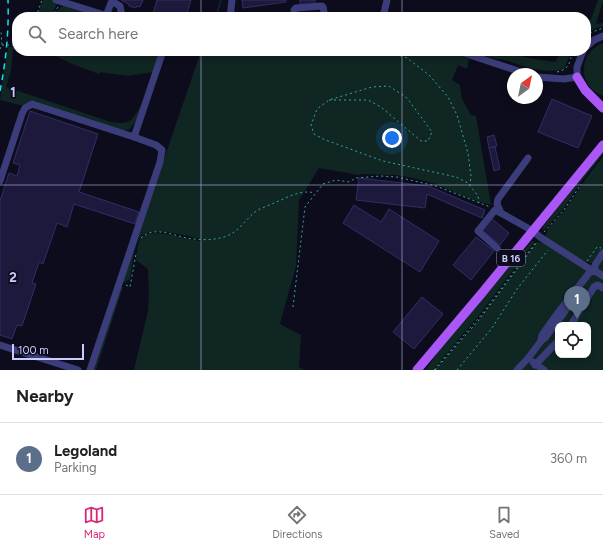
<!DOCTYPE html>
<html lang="en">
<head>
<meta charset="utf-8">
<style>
  :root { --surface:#fff; --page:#f2f2f2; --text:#202124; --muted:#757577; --line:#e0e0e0; --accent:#db2777 }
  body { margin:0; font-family:Figtree,sans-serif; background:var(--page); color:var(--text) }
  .controls { position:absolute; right:12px; bottom:12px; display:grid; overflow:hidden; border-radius:8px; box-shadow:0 2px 6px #0003 }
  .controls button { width:36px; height:36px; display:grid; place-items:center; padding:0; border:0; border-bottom:1px solid var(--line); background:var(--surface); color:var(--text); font:20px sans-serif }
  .compass { position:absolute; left:507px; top:68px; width:36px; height:36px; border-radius:50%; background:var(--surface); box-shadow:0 2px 6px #0003; rotate:33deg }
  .scale { position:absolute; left:12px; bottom:10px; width:72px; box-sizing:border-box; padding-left:4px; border:2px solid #cbcafc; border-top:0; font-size:11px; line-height:14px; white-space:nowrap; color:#cbcafc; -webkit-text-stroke:3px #0d0c1c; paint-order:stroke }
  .you { position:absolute; left:392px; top:138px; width:14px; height:14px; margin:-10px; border:3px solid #fff; border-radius:50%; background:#1a73e8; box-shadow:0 0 0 6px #1a73e833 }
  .badge { display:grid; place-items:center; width:26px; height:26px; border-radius:50%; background:var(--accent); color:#fff; font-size:13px; font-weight:700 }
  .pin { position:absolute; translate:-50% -33px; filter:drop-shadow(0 1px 2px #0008) }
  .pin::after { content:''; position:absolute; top:21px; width:14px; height:12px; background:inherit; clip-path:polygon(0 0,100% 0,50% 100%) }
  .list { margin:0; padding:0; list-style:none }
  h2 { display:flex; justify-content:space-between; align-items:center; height:52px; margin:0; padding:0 16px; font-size:17px }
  h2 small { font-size:13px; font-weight:400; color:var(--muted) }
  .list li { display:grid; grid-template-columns:26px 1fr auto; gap:12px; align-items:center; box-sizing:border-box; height:72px; padding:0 16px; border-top:1px solid var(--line) }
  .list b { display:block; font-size:15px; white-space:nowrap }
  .list p { margin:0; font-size:13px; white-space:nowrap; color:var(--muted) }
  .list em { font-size:13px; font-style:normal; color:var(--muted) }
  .icon { flex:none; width:22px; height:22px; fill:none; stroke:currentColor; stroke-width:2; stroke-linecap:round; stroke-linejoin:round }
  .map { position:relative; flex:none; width:603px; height:370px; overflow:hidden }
  .search { position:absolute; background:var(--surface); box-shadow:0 2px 6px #0003; left:12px; right:12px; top:12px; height:44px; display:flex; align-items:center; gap:10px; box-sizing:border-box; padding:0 14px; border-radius:16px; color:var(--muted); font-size:15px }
  .sheet { height:124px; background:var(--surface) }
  nav { display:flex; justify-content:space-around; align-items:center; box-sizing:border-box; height:56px; border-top:1px solid var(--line); background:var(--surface); font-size:11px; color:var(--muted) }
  nav a { display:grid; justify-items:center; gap:2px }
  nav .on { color:var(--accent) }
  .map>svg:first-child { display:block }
  .green { fill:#102623; fill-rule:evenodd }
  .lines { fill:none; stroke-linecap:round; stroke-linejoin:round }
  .stream { stroke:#0e253f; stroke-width:1.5 }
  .building { fill:#1d193c; stroke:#322d67 }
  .path { stroke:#33a895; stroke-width:1; stroke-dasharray:2 3; stroke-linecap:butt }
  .minor { stroke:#3a3d79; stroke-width:7 }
  .major { stroke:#ab57f7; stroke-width:9 }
  .rail { stroke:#0be7e7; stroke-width:1.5; stroke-dasharray:6 5; stroke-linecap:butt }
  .grid { fill:none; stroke:#cbcafc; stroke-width:1; stroke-opacity:0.55 }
  .labels { text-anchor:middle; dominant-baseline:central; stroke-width:3.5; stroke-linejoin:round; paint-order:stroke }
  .shield { fill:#0d0c1c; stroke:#9291b9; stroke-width:1 }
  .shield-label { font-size:10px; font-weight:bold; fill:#cbcafc }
  .grid-label { font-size:13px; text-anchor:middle; font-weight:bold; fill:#cbcafc; stroke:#0d0c1c; stroke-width:3.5; stroke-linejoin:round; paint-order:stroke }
</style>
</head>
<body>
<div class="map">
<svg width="603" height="370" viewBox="0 0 603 370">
  <rect width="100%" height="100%" fill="#0d0c1c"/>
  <g class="green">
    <path d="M 43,0 L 53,0 L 57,2 L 57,4 L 50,17 L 37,17 Z"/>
    <path d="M 598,0 L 603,0 L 603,1 L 596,24 L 603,23 L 603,26 L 596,28 L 586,34 L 586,22 L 591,19 Z"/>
    <path d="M 63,6 L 66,6 L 104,17 L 53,17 L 56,11 Z"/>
    <path d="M 603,43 L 603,96 C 577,87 578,52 603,43 Z"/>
    <path d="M 8,47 L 17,47 L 17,49 L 13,49 L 11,70 L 6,87 L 111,122 C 129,125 131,122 140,107 L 141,106 L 136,121 L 130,129 L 123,131 L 0,100 Z"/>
    <path d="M 46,51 L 160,51 L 153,72 L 128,76 L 100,72 L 99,74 L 72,64 Z"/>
    <path d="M 201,51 L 448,51 L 469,59 L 467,69 L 458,65 L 452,80 L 460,85 L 462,99 L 471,115 L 476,116 L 491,205 L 467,198 L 436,184 L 413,178 L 396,175 L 360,174 L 359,175 L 319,168 L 299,200 L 296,266 L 280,324 L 301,335 L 299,367 L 305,370 L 134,370 L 148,311 L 149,293 L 148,269 L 136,260 C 137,253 137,244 141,238 C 151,226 188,240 201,241 L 202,239 C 187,237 147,223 139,239 C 133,250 132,266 130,279 L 125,282 L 122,282 Z"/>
    <path d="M 479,51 L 504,51 L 529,58 L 554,62 L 556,61 L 560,51 L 572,51 L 564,69 C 544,75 522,65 502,59 L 496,59 L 479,54 Z"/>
    <path d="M 603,150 L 603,154 L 580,183 L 564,208 L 543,231 L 543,227 Z"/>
    <path d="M 603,157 L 603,370 L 435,370 L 479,320 L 537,242 L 545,243 L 588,270 L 592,263 L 582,261 L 546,238 C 546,226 558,219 565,210 C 577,192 588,174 603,157 ZM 558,325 L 588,325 L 588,355 L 558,355 Z"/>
    <path d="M 532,241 L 535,241 L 480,314 L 433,370 L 426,370 L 438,351 Z"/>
    <path d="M 121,287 L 123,287 L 96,370 L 92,370 Z"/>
  </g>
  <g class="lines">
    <g class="stream">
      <path d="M 216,17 L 221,0"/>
      <path d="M 202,59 L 205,51"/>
    </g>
  </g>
  <g class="building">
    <path d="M 121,0 L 143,0 L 140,7 L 137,6 L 136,8 L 129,6 L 129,4 Z"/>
    <path d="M 157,0 L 191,0 L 186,17 L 152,17 Z"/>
    <path d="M 242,0 L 286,0 L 286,2 L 243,8 Z"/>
    <rect x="300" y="0" width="15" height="6"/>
    <path d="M 552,99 L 592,116 L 578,148 L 538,132 Z"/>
    <path d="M 30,111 L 98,134 L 79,192 L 139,212 L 135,224 L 74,204 L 67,227 L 57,223 L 43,264 L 39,262 L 32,283 L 36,284 L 22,326 L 17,325 L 12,339 L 0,335 L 0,201 L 9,173 L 17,176 L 20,165 L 13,163 Z"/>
    <path d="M 494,135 L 497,146 L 489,148 L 487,137 Z"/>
    <path d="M 495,147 L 500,169 L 494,171 L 489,148 Z"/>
    <path d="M 359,178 L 428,186 L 485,210 L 482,218 L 427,194 L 425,208 L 356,200 Z"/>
    <path d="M 354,205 L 381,222 L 389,209 L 439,241 L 420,272 L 343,223 Z"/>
    <path d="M 491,218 L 509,233 L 500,245 L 482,230 Z"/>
    <path d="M 476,237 L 494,251 L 471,280 L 453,265 Z"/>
    <path d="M 422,297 L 443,314 L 414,349 L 393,332 Z"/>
  </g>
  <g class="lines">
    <g class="path">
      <path d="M 36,17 L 42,0"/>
      <path d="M 51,17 L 58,7"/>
      <path d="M 586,36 L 592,32 L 603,28"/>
      <path d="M 2,45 L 17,45"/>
      <path d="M 0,49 L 2,45 L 1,31"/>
      <path d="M 386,51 L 407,58 L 429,75 L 448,97 L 457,115 L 468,153 L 471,176 L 470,185"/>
      <path d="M 557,72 C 570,69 569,63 573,51"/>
      <path d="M 329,100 L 368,100 L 381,107 L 421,141 L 428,141 L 432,132 L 407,98 L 389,86 L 372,87 L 329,100 L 317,109 L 311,125 L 314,134 L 323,139 L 383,161 L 456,177 L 468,183 L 478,196 L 479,203"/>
      <path d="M 544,232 L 564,210 L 581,184"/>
      <path d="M 141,238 C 155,224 177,238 194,239 C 204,240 214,240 224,237 C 238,233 244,221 255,212 C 260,208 268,206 274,203 C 287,198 300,189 315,193"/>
      <path d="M 587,261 L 597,247 L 601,248"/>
      <path d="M 126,285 L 130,287 L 136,254"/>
      <path d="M 293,307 L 305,207 L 323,184 L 336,180 L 349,182 L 356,178 L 381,176 L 397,177 L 436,186 L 490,207"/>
      <path d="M 434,370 L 482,314 L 536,242"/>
      <path d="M 435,370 L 479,320 L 537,242"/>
      <path d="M 457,370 L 492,328 L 517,289 L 548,250"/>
    </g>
    <g class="minor">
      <path d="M 56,0 L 111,17"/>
      <path d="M 106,16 L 111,3 L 115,3 L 120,6 L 122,17"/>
      <path d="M 230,17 L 232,0"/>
      <path d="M 295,17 L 294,10 L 296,8 L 322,6 L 323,7 L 325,17"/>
      <path d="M 383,17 L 387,0"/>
      <path d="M 586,47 L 594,40 L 603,36"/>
      <path d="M 458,51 L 527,74"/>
      <path d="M 537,77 L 564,79 L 577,77 L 577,67 L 583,51"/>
      <path d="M 134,137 L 163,51"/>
      <path d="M 528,158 L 498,199 L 497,204 L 501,213 L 533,231 L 540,237 L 593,271"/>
      <path d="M 0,181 L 22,114 L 25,108 L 32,104 L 134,137 L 156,145 L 162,150 L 160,162 L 90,370"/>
      <path d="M 497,248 L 478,231 L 495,210 L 501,213"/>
      <path d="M 595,271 L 595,265 L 603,253"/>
      <path d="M 571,325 L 594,287 L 598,285 L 603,288"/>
      <path d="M 541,341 L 542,335 L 557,314 L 590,272 L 595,271 L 603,276"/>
      <path d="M 0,345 L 78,370"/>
      <path d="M 533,362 L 544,370"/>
      <path d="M 535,365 L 558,341"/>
      <path d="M 517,370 L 529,357 L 541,341 L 545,338 L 575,298 L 576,292"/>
    </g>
    <g class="major">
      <path d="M 577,77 L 585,90 L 603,108"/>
      <path d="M 417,370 L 482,293 L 603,145"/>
    </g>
    <path class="rail" d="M 0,91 C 6,61 9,31 8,0"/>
  </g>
  <path class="grid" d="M 201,0 L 201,17M 402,0 L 402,17M 201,51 L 201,370M 402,51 L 402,370M 0,185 L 603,185"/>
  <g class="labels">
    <rect class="shield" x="497" y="250" width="28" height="16" rx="3"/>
    <g class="shield-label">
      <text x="511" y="258">B 16</text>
    </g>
  </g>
  <g class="grid-label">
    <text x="13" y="97">1</text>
    <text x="13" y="282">2</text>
  </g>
</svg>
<div class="controls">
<button><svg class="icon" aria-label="locate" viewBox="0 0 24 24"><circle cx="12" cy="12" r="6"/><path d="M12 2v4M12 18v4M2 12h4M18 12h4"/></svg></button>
</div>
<svg class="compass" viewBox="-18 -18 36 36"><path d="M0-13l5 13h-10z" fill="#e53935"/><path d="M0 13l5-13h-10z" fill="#757577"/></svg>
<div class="scale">100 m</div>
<div class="you"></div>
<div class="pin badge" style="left:577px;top:319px;background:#5c6f8a">1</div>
<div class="search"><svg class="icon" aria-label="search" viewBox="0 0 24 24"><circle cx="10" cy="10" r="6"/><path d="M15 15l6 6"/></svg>Search here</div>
</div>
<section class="sheet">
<h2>Nearby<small></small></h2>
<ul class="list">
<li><span class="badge" style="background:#5c6f8a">1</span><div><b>Legoland</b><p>Parking</p></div><em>360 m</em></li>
</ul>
</section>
<nav>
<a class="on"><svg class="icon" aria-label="map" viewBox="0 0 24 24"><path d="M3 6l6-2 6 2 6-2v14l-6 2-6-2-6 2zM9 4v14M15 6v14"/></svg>Map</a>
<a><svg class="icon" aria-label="directions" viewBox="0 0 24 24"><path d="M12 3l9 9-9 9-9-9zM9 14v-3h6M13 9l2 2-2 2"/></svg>Directions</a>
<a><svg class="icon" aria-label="saved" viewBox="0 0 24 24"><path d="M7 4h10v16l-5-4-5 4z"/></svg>Saved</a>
</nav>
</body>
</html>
